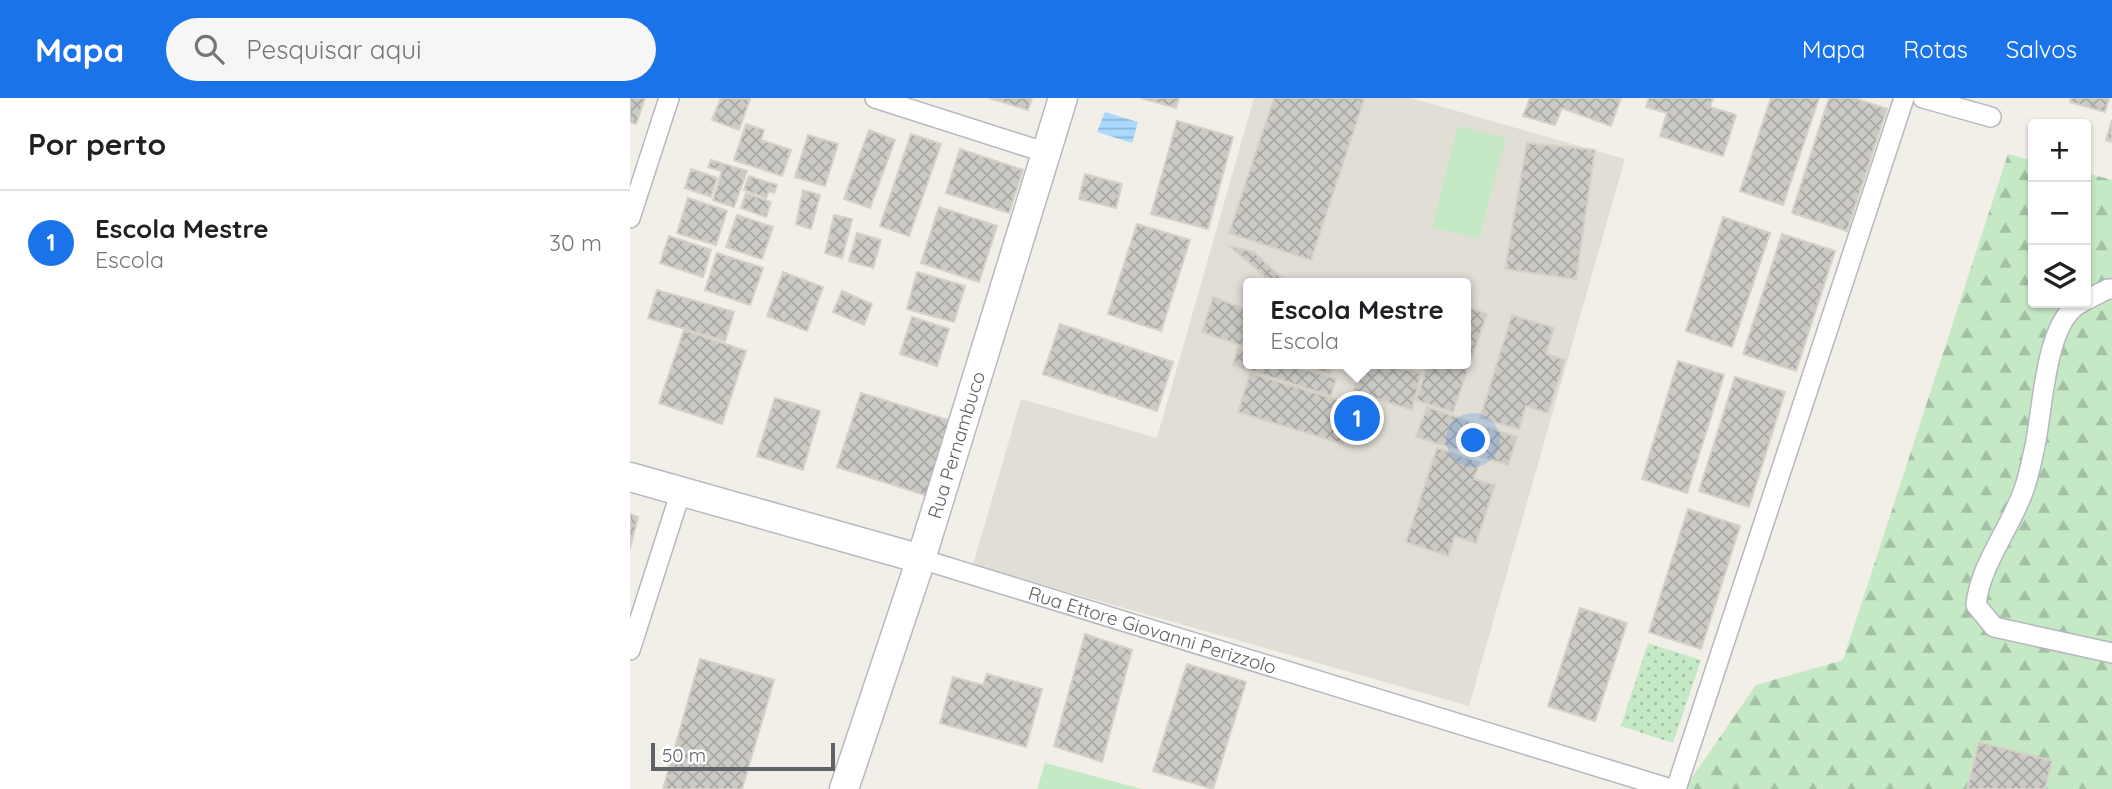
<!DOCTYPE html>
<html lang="pt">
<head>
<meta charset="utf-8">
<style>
  :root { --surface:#fff; --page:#f6f6f6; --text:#202124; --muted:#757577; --line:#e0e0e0; --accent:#1a73e8 }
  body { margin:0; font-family:Quicksand,sans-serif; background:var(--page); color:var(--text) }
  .controls { position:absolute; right:21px; top:21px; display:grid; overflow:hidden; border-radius:7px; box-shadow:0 2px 5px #0004 }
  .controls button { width:63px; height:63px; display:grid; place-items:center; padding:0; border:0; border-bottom:2px solid var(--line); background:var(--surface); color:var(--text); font:35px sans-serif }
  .scale { position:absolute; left:21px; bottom:18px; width:184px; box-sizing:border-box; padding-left:7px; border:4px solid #5f6368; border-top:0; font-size:19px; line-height:24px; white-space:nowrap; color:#5f6368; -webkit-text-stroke:5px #fff; paint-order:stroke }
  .you { position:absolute; left:844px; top:343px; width:24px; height:24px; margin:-18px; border:5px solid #fff; border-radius:50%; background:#1a73e8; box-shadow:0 0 0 10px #1a73e833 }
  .badge { display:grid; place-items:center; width:46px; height:46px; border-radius:50%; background:var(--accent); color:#fff; font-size:23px; font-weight:700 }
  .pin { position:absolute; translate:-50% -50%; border:4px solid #fff; box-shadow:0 2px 7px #0006 }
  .popup { position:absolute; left:613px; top:180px; width:228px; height:91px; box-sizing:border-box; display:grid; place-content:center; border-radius:7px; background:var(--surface); filter:drop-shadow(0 2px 5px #0005); font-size:23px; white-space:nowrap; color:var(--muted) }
  .popup b { font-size:26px; color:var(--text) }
  .popup::after { content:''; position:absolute; left:50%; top:100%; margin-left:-14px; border:14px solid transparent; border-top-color:var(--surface) }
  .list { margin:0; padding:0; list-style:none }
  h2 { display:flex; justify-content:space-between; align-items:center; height:91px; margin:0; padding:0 28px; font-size:30px }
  h2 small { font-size:23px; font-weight:400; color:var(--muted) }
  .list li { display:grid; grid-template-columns:46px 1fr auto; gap:21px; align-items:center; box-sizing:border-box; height:105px; padding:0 28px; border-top:2px solid var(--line) }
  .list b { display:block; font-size:26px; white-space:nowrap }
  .list p { margin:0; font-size:23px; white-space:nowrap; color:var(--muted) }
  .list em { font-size:23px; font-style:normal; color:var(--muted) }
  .icon { flex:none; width:38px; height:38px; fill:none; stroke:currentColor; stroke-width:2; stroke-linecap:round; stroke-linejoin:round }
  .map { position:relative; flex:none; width:1482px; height:691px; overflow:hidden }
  header { display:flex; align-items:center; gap:42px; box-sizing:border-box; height:98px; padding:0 35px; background:var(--accent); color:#fff }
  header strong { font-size:33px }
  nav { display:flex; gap:38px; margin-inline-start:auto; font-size:24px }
  .search { width:490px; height:63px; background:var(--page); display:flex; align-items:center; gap:18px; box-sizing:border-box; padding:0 24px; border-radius:38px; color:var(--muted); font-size:26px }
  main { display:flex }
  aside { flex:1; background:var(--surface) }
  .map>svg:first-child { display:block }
  .education { fill:#e1ded6; fill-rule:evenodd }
  .forest { fill:url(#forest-firs) }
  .park { fill:url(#park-dots) }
  .pitch { fill:#c5e8c5 }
  .water { fill:url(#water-rules) }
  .building { fill:url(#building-cross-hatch); stroke:#d6d1c6; stroke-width:2 }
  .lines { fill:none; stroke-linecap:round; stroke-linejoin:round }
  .street-casing { stroke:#b5b8bc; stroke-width:22 }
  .secondary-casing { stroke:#b6babf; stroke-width:31 }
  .street { stroke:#fff; stroke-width:19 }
  .secondary { stroke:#fff; stroke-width:28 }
  .labels { text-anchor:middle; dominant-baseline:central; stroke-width:7; stroke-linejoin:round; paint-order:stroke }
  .street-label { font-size:19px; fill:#5f6368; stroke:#fff }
</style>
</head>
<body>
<header>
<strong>Mapa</strong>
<div class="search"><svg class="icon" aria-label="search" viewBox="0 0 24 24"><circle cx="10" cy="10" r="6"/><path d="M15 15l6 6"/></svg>Pesquisar aqui</div>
<nav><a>Mapa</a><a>Rotas</a><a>Salvos</a></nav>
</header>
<main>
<aside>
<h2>Por perto<small></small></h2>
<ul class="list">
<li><span class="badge">1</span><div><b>Escola Mestre</b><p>Escola</p></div><em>30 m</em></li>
</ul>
</aside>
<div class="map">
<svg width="1482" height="691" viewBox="0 0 1482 691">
  <defs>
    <pattern id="forest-firs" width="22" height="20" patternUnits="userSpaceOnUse" patternTransform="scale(1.75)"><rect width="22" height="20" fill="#c5e8c5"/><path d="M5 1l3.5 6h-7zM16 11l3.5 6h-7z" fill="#a3c0a4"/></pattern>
    <pattern id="park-dots" width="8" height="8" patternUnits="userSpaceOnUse" patternTransform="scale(1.75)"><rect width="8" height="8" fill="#c5e8c5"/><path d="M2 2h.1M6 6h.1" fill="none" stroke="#a3c0a4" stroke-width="1.8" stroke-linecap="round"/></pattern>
    <pattern id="water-rules" width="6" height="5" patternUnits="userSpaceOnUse" patternTransform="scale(1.75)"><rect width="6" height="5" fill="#aadaff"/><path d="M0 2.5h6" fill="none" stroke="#8eb4d2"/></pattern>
    <pattern id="building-cross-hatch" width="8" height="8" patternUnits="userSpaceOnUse" patternTransform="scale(1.75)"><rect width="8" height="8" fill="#cccac5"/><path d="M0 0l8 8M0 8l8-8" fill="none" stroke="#a9a8a4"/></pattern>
  </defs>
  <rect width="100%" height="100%" fill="#f1efe8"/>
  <path class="education" d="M 624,0 L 781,0 L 995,61 L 839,608 L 343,467 L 391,301 L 527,340 ZM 618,185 L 836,185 L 836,266 L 618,266 Z"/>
  <path class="forest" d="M 1378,56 L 1403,63 L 1403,205 L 1456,205 L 1456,75 L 1482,82 L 1482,691 L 1054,691 L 1126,587 L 1213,562 Z"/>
  <path class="park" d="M 1018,545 L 1071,562 L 1043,645 L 991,628 Z"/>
  <g class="pitch">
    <path d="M 828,28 L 876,40 L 849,141 L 802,129 Z"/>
    <path d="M 415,665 L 512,691 L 407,691 Z"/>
  </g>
  <path class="water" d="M 475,14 L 508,24 L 502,45 L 467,34 Z"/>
  <g class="building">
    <path d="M 0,0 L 15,0 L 6,26 L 0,24 Z"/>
    <path d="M 91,0 L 120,1 L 109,32 L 82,22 Z"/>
    <path d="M 359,0 L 402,0 L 398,12 Z"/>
    <path d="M 511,0 L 549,0 L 546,10 Z"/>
    <path d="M 644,0 L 728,0 L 734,2 L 681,162 L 599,135 Z"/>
    <path d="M 900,0 L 991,0 L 981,28 L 932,10 L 925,27 L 893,18 Z"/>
    <path d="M 1019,0 L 1083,0 L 1080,9 L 1106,17 L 1093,58 L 1030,38 L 1037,15 L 1016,9 Z"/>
    <path d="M 1141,0 L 1189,0 L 1153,107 L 1110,93 Z"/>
    <path d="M 1199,0 L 1224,0 L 1257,11 L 1217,133 L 1162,115 Z"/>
    <path d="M 1441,0 L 1479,0 L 1475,14 L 1440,4 Z"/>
    <path d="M 1482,22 L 1482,44 L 1476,42 Z"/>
    <path d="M 547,23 L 603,39 L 578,131 L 521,116 Z"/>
    <path d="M 116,26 L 134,32 L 131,42 L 161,52 L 152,78 L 104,62 Z"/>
    <path d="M 239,32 L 265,42 L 240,110 L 214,101 Z"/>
    <path d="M 281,36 L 311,46 L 279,138 L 250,128 Z"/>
    <path d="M 178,37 L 208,46 L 195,88 L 165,79 Z"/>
    <path d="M 897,45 L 965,52 L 946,181 L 875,171 Z"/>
    <path d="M 330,51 L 393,72 L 379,115 L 316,95 Z"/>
    <path d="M 81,62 L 117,73 L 104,109 L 83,102 L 92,73 L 78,69 Z"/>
    <path d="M 61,71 L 87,80 L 81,99 L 55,90 Z"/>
    <path d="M 455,76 L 492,86 L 486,110 L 449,101 Z"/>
    <path d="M 119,78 L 147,87 L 144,95 L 139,93 L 136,100 L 114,92 Z"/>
    <path d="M 173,92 L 190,97 L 181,131 L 166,126 Z"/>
    <path d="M 116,95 L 141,104 L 136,119 L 111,110 Z"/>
    <path d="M 58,100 L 97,113 L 86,147 L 47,135 Z"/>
    <path d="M 309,109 L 367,128 L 349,184 L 291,165 Z"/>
    <path d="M 107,117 L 143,129 L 132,161 L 96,149 Z"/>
    <path d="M 204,117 L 222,121 L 212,160 L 195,155 Z"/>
    <path d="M 1093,119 L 1140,135 L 1102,249 L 1056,233 Z"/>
    <path d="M 507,126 L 560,142 L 531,233 L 478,216 Z"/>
    <path d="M 227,135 L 251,142 L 243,170 L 219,163 Z"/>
    <path d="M 1152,136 L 1205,153 L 1166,273 L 1113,256 Z"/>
    <path d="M 39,138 L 81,152 L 73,179 L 30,165 Z"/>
    <path d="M 599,148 L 624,154 L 657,185 L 643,185 Z"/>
    <path d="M 87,155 L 133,170 L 120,207 L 75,192 Z"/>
    <path d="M 153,174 L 193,189 L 177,233 L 137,218 Z"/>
    <path d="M 287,174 L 335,188 L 324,224 L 277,211 Z"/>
    <path d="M 27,192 L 104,214 L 95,243 L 18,220 Z"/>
    <path d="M 212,193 L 242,206 L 234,227 L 203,214 Z"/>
    <path d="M 583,199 L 618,212 L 618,250 L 572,234 Z"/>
    <path d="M 836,209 L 857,216 L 823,314 L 786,302 L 798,266 L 836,266 Z"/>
    <path d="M 882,217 L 924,230 L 916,256 L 935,262 L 918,315 L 896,308 L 889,331 L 850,320 Z"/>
    <path d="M 282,219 L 319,231 L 307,268 L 270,256 Z"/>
    <path d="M 430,226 L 543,264 L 527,313 L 413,276 Z"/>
    <path d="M 54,232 L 116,253 L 92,326 L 29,305 Z"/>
    <path d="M 608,250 L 618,253 L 618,266 L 658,266 L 706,281 L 701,298 L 603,267 Z"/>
    <path d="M 1048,263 L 1094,277 L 1057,395 L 1012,381 Z"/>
    <path d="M 667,266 L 703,266 L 700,276 Z"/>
    <path d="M 730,266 L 757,266 L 791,276 L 782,312 L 724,293 Z"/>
    <path d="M 763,266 L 783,266 L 782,271 Z"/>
    <path d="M 620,275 L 725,307 L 713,346 L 608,314 Z"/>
    <path d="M 1105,279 L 1155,294 L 1119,409 L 1069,393 Z"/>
    <path d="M 231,295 L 328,325 L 304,400 L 207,369 Z"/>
    <path d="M 145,300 L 190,313 L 173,372 L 127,358 Z"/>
    <path d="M 797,309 L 887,339 L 878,367 L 786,339 Z"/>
    <path d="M 807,350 L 850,364 L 844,381 L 865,387 L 846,445 L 825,438 L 818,458 L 776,444 Z"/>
    <path d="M 1058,411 L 1110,428 L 1071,551 L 1019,534 Z"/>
    <path d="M 0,416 L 8,419 L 0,450 Z"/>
    <path d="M 950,510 L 997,525 L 965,623 L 918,608 Z"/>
    <path d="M 455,536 L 502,552 L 472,664 L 424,648 Z"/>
    <path d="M 70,561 L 144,582 L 112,691 L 33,691 Z"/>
    <path d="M 557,566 L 616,584 L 583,691 L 523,673 Z"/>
    <path d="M 357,576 L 412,591 L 396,649 L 310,625 L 323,579 L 353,587 Z"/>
    <path d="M 1349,644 L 1422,663 L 1415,691 L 1337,691 Z"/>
  </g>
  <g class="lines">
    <defs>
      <g id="street">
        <path d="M 245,0 L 417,55"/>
        <path d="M 1293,0 L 1361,19"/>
        <path d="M 0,120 L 39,0"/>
        <path d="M 1456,202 L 1478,191 L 1482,191"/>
        <path d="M 1451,205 C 1415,222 1413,311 1405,348 C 1401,365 1398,384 1391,399 C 1377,435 1350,468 1346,507 L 1364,529 L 1482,555"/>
        <path id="s1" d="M 291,461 L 1041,691"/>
        <path d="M 0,552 L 51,393"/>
        <path d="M 1046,691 L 1274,0"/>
      </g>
      <g id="secondary">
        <path d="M 0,379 L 291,461"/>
        <path id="s2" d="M 214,691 L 291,461 L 433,0"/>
      </g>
    </defs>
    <use href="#street" class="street-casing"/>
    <use href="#secondary" class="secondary-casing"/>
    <use href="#street" class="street"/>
    <use href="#secondary" class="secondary"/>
  </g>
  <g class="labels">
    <g class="street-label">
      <text stroke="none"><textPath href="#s2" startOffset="362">Rua Pernambuco</textPath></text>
      <text stroke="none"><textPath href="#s1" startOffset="242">Rua Ettore Giovanni Perizzolo</textPath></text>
    </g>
  </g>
</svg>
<div class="controls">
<button>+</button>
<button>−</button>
<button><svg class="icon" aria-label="layers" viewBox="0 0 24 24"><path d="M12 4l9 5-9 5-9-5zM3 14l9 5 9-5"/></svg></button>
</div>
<div class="scale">50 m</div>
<div class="you"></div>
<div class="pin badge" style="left:727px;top:320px">1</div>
<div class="popup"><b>Escola Mestre</b>Escola</div>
</div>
</main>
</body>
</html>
